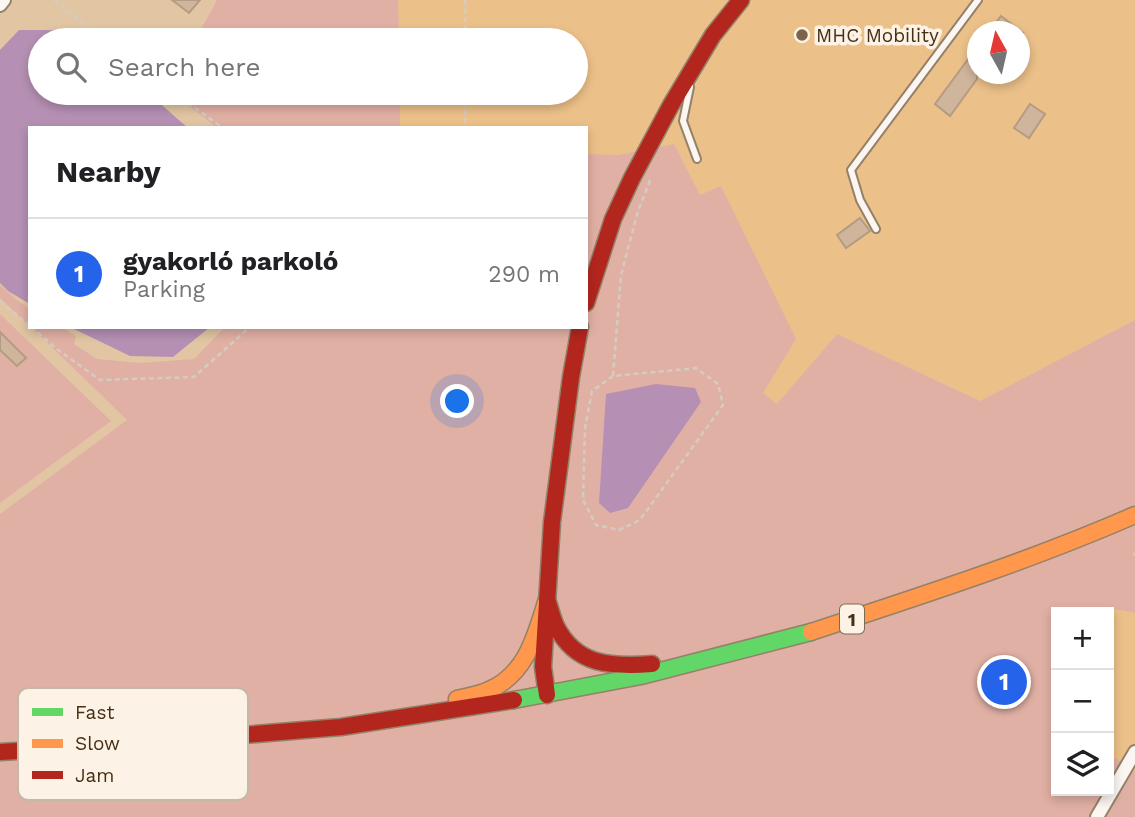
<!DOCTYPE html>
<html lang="en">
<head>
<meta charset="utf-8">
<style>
  :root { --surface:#fff; --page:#f2f2f2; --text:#202124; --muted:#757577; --line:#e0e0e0; --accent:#2563eb }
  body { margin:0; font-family:"Work Sans",sans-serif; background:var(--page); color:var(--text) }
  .controls { position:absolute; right:21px; bottom:21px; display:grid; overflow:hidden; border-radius:0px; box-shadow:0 4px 10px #0003 }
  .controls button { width:63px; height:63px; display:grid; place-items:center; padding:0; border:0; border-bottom:2px solid var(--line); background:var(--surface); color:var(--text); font:35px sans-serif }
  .compass { position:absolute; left:967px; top:21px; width:63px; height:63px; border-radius:50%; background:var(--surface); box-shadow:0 4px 10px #0003; rotate:352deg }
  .you { position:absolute; left:458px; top:402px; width:24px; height:24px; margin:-18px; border:5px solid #fff; border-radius:50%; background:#1a73e8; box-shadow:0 0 0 10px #1a73e833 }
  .badge { display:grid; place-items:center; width:46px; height:46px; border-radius:50%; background:var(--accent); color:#fff; font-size:23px; font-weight:700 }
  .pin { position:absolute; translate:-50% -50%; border:4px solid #fff; box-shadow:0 2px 7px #0006 }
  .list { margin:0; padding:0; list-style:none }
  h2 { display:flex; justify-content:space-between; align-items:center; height:91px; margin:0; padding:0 28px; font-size:30px }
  h2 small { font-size:23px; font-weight:400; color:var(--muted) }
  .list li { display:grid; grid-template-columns:46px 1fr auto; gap:21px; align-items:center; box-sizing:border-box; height:112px; padding:0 28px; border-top:2px solid var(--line) }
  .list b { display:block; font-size:26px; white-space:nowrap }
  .list p { margin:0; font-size:23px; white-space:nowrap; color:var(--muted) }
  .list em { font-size:23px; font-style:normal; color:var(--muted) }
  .icon { flex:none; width:38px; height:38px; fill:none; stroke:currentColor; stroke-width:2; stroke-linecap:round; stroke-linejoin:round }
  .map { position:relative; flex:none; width:1135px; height:817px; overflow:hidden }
  .search { position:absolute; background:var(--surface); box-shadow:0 4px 10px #0003; left:28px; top:28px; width:560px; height:77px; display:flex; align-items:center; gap:18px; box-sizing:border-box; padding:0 24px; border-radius:38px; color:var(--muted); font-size:26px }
  .panel { position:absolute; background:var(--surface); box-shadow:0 4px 10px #0003; left:28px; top:126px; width:560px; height:203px; border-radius:0px }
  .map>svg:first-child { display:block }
  .built { fill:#ecc089; fill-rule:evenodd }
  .green { fill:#e1b0a4 }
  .water { fill:#b590b4 }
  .building { fill:#d0b59d; stroke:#b49b83; stroke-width:2 }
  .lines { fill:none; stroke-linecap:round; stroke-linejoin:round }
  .lane-casing { stroke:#948168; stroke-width:10 }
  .street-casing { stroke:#948168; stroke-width:16 }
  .fast-casing { stroke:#948168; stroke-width:19 }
  .slow-casing { stroke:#948168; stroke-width:19 }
  .jam-casing { stroke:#948168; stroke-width:19 }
  .path { stroke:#d5ccc1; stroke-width:2.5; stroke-dasharray:5 3.5; stroke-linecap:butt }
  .lane { stroke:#fbf6f1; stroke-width:6 }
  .street { stroke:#fbf6f1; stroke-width:12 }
  .fast { stroke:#63d668; stroke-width:16 }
  .slow { stroke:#ff974d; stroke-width:16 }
  .jam { stroke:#b3261e; stroke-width:16 }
  .poi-dot { fill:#7b6447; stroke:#fdf2e6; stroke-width:2.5 }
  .labels { text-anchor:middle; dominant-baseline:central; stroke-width:7; stroke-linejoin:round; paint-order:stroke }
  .shield { fill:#fdf2e6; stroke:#7c6a54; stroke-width:2 }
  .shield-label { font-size:18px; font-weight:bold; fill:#443015 }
  .poi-label { font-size:19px; fill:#443015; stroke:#fdf2e6; text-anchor:start }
  .key { fill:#fdf2e6; stroke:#c6b8a7; stroke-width:2 }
  .key-label { font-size:19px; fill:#443015 }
</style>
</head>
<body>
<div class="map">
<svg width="1135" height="817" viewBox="0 0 1135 817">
  <rect width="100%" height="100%" fill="#e2c6a3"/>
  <g class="built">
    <path d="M 398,0 L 1135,0 L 1135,320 L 980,401 L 837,334 L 778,404 L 762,393 L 700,195 L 674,144 L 618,155 L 586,154 L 586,128 L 400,128 L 400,93 L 576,93 L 576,40 L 399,40 ZM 978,32 L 1020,32 L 1020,74 L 978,74 Z"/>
    <path d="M 1113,609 L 1135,613 L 1135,771 L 1109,754 L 1109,613 Z"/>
  </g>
  <g class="green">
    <path d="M 217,0 L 398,0 L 399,40 L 195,40 Z"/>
    <path d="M 173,93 L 400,93 L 400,128 L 217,128 Z"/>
    <path d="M 674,144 L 700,195 L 721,186 L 796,339 L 763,393 L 777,404 L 837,334 L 980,401 L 1135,320 L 1135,552 L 1132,554 L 1135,557 L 1135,613 L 1114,609 L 1109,613 L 1056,612 L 1056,791 L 1109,791 L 1109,754 L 1135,771 L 1135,817 L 0,817 L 0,514 L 127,420 L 31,327 L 61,327 L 76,336 L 74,344 L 97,359 L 139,363 L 194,359 L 225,327 L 586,327 L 586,154 L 618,155 Z"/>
    <path d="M 0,285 L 18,301 L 30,309 L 30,327 L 0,298 Z"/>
    <path d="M 0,314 L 111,421 L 0,503 Z"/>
  </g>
  <g class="water">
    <path d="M 19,30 L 71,30 L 84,40 L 40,40 L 40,93 L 148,93 L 188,128 L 30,128 L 30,304 L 8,291 L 0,283 L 0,50 Z"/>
    <path d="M 70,327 L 210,327 L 173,357 L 130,356 Z"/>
    <path d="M 656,384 L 695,388 L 701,402 L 628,508 L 610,513 L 599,503 L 606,394 Z"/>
  </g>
  <g class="building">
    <path d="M 172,0 L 200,0 L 189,13 Z"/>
    <path d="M 1001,16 L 1022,32 L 989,32 Z"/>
    <path d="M 977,47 L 977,79 L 950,116 L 935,104 Z"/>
    <path d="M 1030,104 L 1045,114 L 1029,138 L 1014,128 Z"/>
    <path d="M 860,218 L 870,231 L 846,248 L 837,235 Z"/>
    <path d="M 0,332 L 26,358 L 17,366 L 0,350 Z"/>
  </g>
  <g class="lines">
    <defs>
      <g id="lane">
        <path d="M 690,87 L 683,121 L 697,159"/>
        <path d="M 876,229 L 860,200 L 851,170 L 978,0"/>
      </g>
      <g id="street">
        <path d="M 0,5 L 4,0"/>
        <path d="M 1097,817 L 1135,752"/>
      </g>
      <path id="fast" d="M 514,700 L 641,676 L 811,632"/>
      <g id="slow">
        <path d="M 811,632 C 920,596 1030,561 1135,515"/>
        <path d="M 457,699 C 468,696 479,695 489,690 C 527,674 536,634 547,599"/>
      </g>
      <g id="jam">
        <path d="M 586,303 L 613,219 L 632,178 L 671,105 L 713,35 L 741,0"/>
        <path d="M 547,599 C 550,608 552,617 556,626 C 576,666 612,667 652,664"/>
        <path d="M 547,695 L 543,667 L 552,522 L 571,377 L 580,327"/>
        <path d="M 0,752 L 134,744 L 341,727 L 514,700"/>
      </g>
    </defs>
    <use href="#lane" class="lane-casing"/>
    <use href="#street" class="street-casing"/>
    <use href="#fast" class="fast-casing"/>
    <use href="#slow" class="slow-casing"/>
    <use href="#jam" class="jam-casing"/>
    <g class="path">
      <path d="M 54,0 L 105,40"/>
      <path d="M 465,0 L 465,40"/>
      <path d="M 174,93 L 223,128"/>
      <path d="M 465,93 L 465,123"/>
      <path d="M 0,301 L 30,326"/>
      <path d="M 31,327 L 58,350 L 100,380 L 194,377 L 250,327"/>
      <path d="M 613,376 L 592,391 L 585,428 L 583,500 L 596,525 L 619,530 L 640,520 L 723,405 L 718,384 L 696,368 L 613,376 L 621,275 L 638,211 L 651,178"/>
    </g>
    <use href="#lane" class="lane"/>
    <use href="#street" class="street"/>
    <use href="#fast" class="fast"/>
    <use href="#slow" class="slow"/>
    <use href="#jam" class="jam"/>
  </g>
  <circle class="poi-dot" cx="802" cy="35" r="7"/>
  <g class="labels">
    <rect class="shield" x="840" y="604.5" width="24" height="29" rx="5"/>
    <g class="shield-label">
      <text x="852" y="619">1</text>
    </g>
    <g class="poi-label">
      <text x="816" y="35">MHC Mobility</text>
    </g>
  </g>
  <rect x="18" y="688" width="230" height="112" rx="10" class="key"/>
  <rect x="32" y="708" width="31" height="8" fill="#63d668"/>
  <rect x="32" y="739" width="31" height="9" fill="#ff974d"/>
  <rect x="32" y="771" width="31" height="8" fill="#b3261e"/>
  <g class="key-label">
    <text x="75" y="719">Fast</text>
    <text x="75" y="750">Slow</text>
    <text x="75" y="782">Jam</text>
  </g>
</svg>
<div class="controls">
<button>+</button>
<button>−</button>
<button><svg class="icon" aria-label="layers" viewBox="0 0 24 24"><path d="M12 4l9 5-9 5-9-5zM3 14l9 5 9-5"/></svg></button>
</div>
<svg class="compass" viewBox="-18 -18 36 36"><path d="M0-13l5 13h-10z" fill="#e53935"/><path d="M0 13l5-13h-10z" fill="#757577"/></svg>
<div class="you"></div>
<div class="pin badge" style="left:1004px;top:682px">1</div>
<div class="search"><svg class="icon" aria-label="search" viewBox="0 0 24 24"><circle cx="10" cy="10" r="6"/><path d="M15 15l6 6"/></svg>Search here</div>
<section class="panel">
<h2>Nearby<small></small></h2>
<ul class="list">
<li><span class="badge">1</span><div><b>gyakorló parkoló</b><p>Parking</p></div><em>290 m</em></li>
</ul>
</section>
</div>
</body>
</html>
